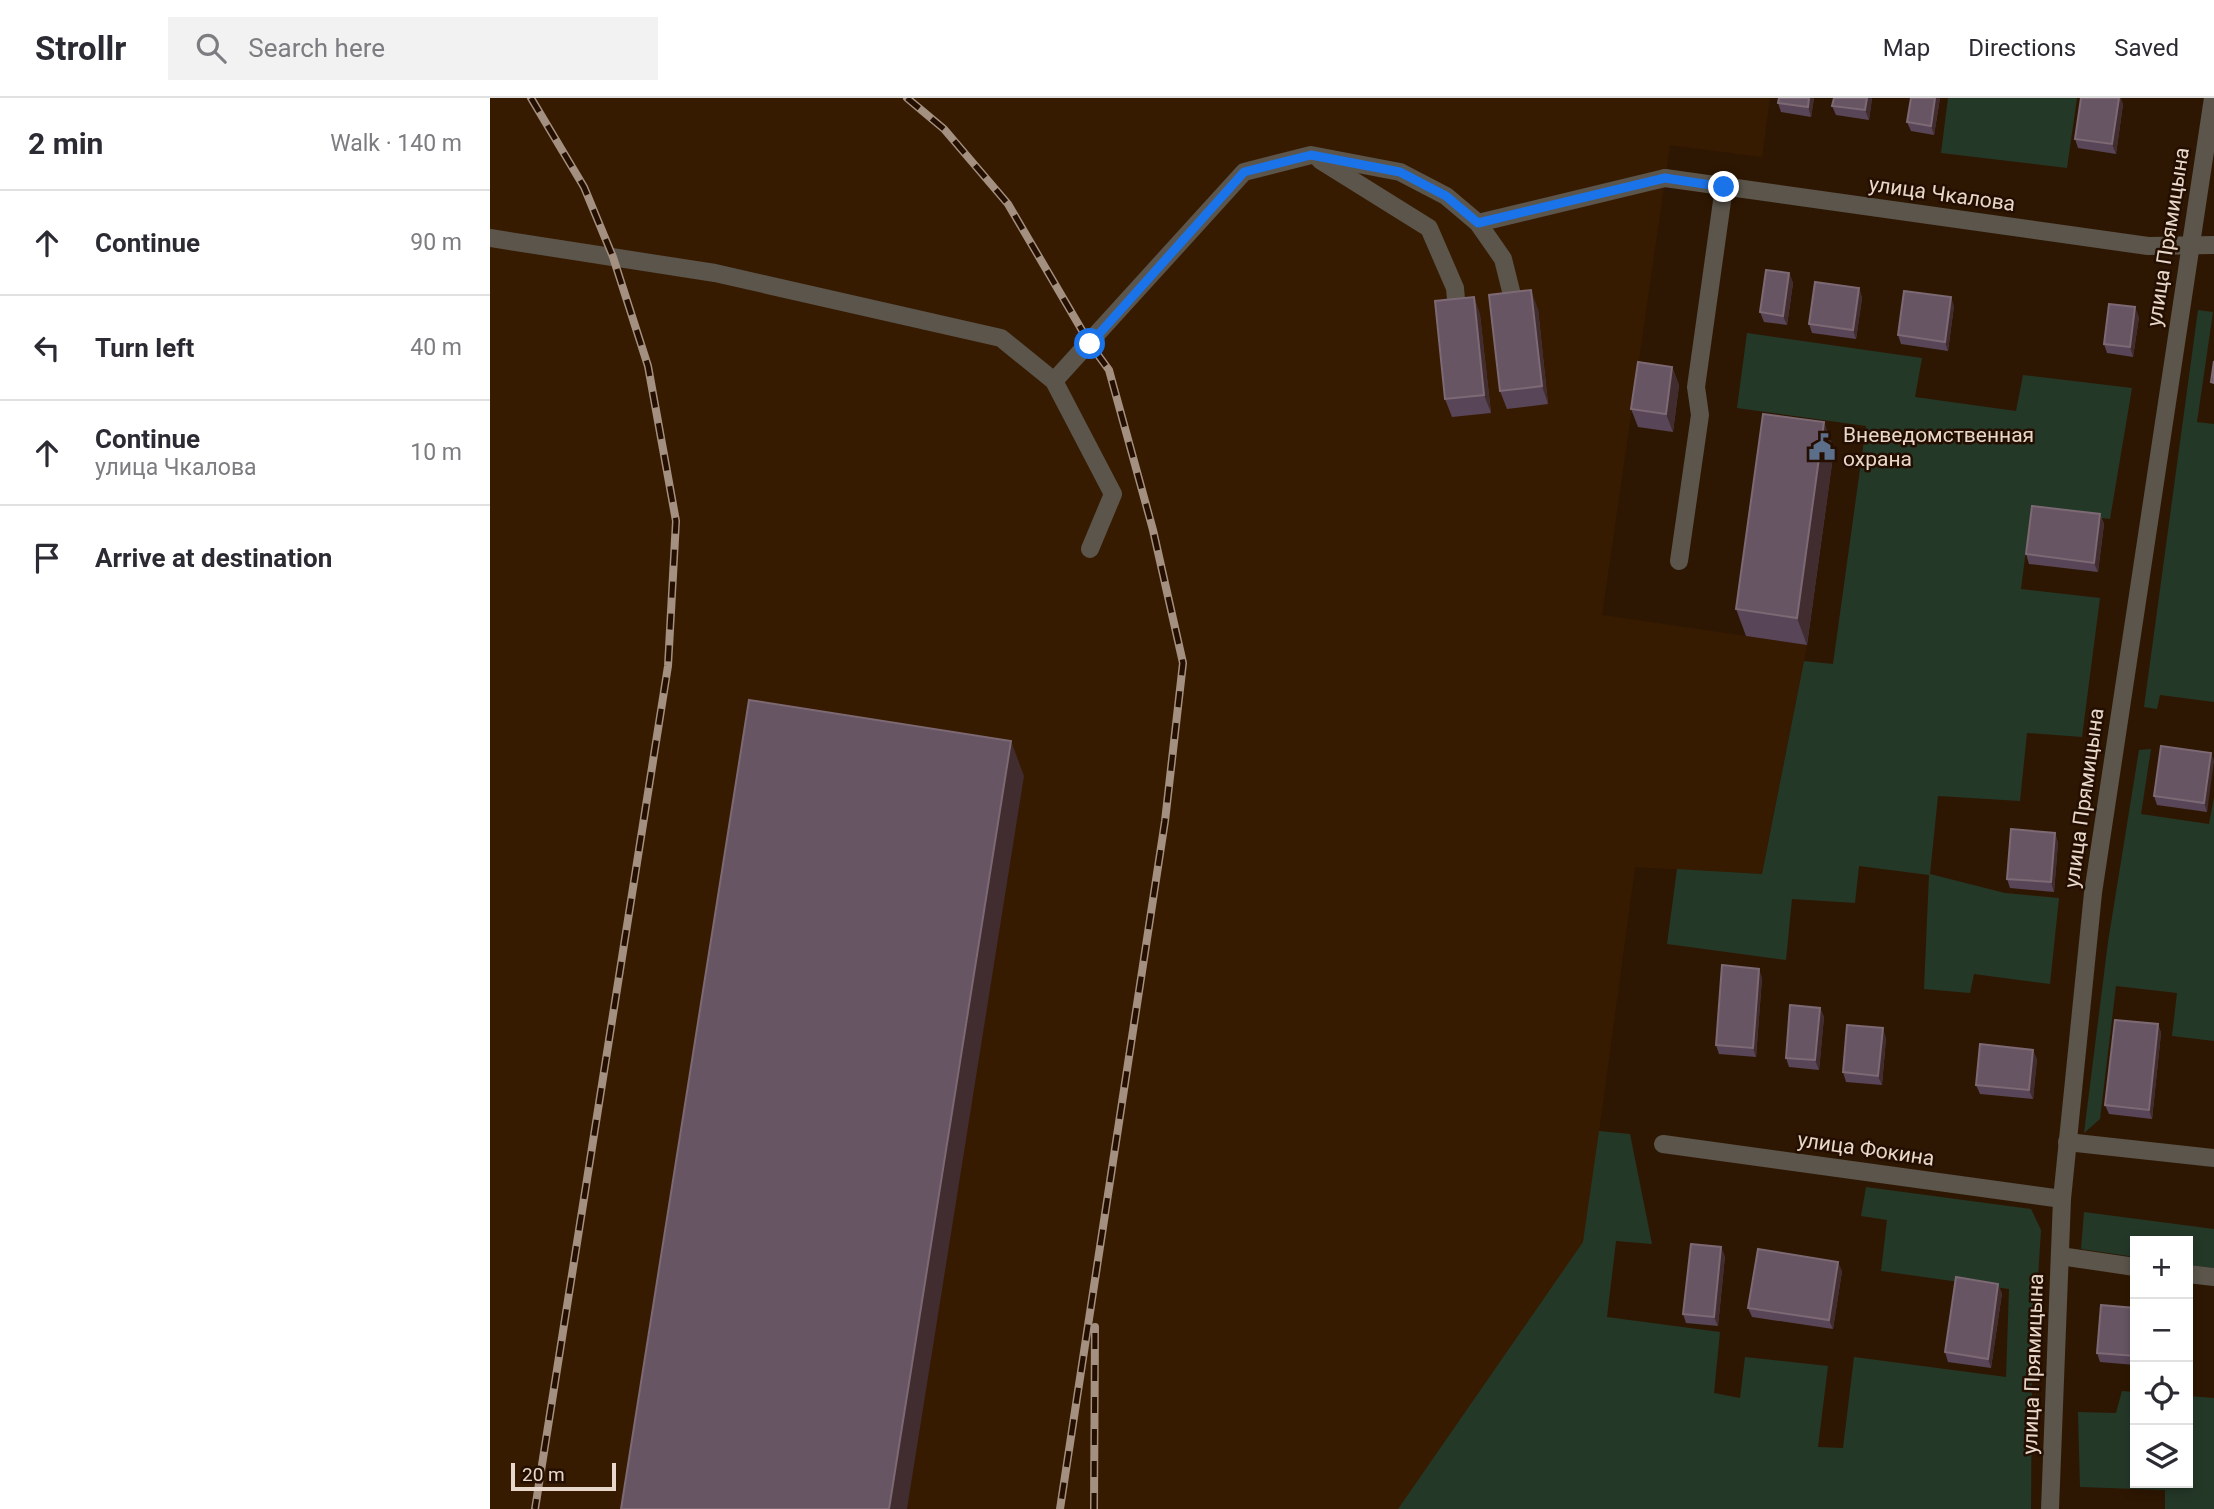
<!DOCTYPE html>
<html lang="en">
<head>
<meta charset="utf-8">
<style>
  :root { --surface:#fff; --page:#f2f2f3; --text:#2b2b33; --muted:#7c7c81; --line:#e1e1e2 }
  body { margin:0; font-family:Roboto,sans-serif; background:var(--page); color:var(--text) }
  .controls { position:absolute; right:21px; bottom:21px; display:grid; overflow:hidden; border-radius:0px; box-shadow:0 4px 10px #0003 }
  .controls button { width:63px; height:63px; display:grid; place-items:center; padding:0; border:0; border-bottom:2px solid var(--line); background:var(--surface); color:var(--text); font:35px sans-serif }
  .scale { position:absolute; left:21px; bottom:18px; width:105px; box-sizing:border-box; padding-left:7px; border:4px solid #e8d8cb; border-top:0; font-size:19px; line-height:24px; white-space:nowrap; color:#e8d8cb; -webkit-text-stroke:5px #240e00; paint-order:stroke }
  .stop { position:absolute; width:21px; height:21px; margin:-16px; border:5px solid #1a73e8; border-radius:50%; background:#fff }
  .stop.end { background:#1a73e8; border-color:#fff; box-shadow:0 2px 7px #0008 }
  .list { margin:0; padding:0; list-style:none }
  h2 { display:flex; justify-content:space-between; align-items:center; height:91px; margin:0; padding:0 28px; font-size:30px }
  h2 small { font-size:23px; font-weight:400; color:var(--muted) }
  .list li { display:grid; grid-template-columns:46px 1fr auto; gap:21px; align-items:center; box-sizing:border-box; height:105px; padding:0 28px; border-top:2px solid var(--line) }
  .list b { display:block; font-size:26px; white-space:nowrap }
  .list p { margin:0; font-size:23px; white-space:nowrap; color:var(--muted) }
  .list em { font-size:23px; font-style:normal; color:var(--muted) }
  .icon { flex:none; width:38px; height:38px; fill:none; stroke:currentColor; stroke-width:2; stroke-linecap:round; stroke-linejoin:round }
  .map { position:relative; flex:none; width:1724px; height:1411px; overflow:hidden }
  header { display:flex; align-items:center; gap:42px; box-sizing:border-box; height:98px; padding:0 35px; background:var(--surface); border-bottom:2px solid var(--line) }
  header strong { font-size:33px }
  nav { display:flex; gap:38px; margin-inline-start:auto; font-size:24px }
  .search { width:490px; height:63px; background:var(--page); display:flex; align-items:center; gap:18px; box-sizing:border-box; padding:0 24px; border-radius:0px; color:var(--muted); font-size:26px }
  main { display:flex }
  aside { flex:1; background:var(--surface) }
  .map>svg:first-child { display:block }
  .built { fill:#371b00 }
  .green { fill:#243828 }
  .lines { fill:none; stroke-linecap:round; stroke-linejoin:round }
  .service { stroke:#5b554b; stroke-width:18 }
  .minor { stroke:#5b554b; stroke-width:18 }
  .tertiary { stroke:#5b554b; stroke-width:18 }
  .rail-casing { stroke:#a39080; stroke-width:8 }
  .rail { stroke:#240e00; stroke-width:5; stroke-dasharray:16; stroke-linecap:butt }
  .wall { fill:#584557 }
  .shaded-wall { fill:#412c30 }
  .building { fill:#675563; stroke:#7c6974; stroke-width:2 }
  .route { stroke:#1a73e8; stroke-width:9 }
  .labels { text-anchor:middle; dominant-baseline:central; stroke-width:5; stroke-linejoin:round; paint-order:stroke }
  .street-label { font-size:21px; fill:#e8d8cb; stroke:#240e00 }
  .poi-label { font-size:21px; fill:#e8d8cb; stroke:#240e00; text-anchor:start }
</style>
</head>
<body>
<header>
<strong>Strollr</strong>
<div class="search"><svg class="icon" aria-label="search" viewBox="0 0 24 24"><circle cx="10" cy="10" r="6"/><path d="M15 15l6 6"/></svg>Search here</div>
<nav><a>Map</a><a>Directions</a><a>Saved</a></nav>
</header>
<main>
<aside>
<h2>2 min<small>Walk · 140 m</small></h2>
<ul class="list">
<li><svg class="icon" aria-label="ahead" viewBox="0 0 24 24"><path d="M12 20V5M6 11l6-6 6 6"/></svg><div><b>Continue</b></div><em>90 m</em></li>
<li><svg class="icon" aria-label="left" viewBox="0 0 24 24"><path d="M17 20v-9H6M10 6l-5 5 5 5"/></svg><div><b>Turn left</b></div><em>40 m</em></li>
<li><svg class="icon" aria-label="ahead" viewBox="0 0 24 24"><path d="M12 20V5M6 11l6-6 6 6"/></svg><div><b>Continue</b><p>улица Чкалова</p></div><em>10 m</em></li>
<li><svg class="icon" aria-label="arrive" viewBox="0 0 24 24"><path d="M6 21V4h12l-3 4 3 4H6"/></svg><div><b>Arrive at destination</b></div></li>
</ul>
</aside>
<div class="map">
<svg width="1724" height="1411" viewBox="0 0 1724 1411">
  <rect width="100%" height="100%" fill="#2e1702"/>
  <path class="built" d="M 0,0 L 1280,0 L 1272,59 L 1180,47 L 1112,517 L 1317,547 L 1272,776 L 1145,769 L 1094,1144 L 908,1411 L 0,1411 Z"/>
  <g class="green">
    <path d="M 1458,0 L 1587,0 L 1577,70 L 1451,55 Z"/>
    <path d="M 1708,212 L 1723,214 L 1707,324 L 1724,326 L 1724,604 L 1670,597 L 1667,611 L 1654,609 Z"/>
    <path d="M 1257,235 L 1432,260 L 1425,299 L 1526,313 L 1533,277 L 1642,290 L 1620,421 L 1541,412 L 1531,491 L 1610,500 L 1592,639 L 1537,635 L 1530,703 L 1448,698 L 1440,776 L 1515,795 L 1569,800 L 1560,886 L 1484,876 L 1480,895 L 1434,891 L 1439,777 L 1369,768 L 1365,805 L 1302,801 L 1296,862 L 1177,846 L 1187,771 L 1272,776 L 1314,563 L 1343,566 L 1376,328 L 1247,310 Z"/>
    <path d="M 1661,651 L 1651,716 L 1719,726 L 1724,699 L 1724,943 L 1682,938 L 1687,895 L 1626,888 L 1610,1021 L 1594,1035 L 1618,844 L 1649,652 Z"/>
    <path d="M 1109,1033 L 1140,1036 L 1162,1146 L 1126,1143 L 1117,1219 L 1230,1234 L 1224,1295 L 1250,1300 L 1255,1259 L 1338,1268 L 1328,1349 L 1353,1350 L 1364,1259 L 1516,1279 L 1519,1191 L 1391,1173 L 1397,1122 L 1371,1118 L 1376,1089 L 1541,1111 L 1551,1132 L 1542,1275 L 1541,1411 L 908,1411 L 1093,1144 Z"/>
    <path d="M 1594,1114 L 1724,1131 L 1724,1170 L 1698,1167 L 1698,1143 L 1645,1143 L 1645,1159 L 1591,1151 Z"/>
    <path d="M 1632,1293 L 1645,1294 L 1645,1385 L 1698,1385 L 1698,1298 L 1724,1300 L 1724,1411 L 1675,1411 L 1675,1392 L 1590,1389 L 1588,1314 L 1626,1315 Z"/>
  </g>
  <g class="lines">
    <g class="service">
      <path d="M 830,62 L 939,130 L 965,190 L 968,224"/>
      <path d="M 988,125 L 1175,80"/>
      <path d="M 0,140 L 225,175 L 511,240 L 564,283 L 623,396 L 600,451"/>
      <path d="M 564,283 L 754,74 L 821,57 L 910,74 L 956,98 L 988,125 L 1013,161 L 1027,217"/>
      <path d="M 1189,463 L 1210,317 L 1206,289 L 1234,89"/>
    </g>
    <g class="minor">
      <path d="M 1175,80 L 1658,148 L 1724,147"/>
      <path d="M 1577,1044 L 1724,1060"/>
      <path d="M 1173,1046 L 1572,1101"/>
      <path d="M 1570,1158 L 1645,1169"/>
      <path d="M 1698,1176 L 1724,1179"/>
    </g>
    <path class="tertiary" d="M 1560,1411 L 1572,1101 L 1603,795 L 1723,0"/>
    <defs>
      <g id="rail">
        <path d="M 41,0 L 94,89 L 123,159 L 158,268 L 186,423 L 178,568 L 45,1411"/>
        <path d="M 417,0 L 454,31 L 518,106 L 600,246 L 619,272 L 663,432 L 693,565 L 675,723 L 570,1411"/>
        <path d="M 604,1411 L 605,1229"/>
      </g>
    </defs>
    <use href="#rail" class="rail-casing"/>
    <use href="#rail" class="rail"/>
  </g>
  <g class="wall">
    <path d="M 1324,0 L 1321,19 L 1291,14 L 1288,5 Z"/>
    <path d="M 1382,0 L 1379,22 L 1346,17 L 1342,8 Z"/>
    <path d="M 1421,0 L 1450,0 L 1444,37 L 1421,33 L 1417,24 Z"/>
    <path d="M 1633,6 L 1626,56 L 1588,50 L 1585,41 Z"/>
    <path d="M 1299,175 L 1303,185 L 1297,227 L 1274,224 L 1270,214 Z"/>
    <path d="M 1369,190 L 1372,200 L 1366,241 L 1322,235 L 1319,226 Z"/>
    <path d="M 984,199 L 990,217 L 1001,315 L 962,319 L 955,301 Z"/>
    <path d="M 1464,208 L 1458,253 L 1411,246 L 1408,237 Z"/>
    <path d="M 1048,211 L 1058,306 L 1017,311 L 1010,293 Z"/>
    <path d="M 1649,219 L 1643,259 L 1617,255 L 1614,246 Z"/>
    <path d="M 1182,269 L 1189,287 L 1183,334 L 1148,329 L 1141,311 Z"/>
    <path d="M 1344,351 L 1317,547 L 1256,538 L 1246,511 Z"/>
    <path d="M 1610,416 L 1614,426 L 1608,474 L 1539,466 L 1536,456 Z"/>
    <path d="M 1721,655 L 1717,714 L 1667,707 L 1664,698 Z"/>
    <path d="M 1565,735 L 1568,745 L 1564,794 L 1520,790 L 1517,781 Z"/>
    <path d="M 1272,880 L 1266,959 L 1229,956 L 1226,947 Z"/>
    <path d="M 1330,910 L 1334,919 L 1329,972 L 1299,969 L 1296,960 Z"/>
    <path d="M 1668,926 L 1671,935 L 1662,1021 L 1619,1016 L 1615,1007 Z"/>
    <path d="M 1396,940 L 1392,987 L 1356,984 L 1353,974 Z"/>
    <path d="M 1547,961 L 1543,1001 L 1490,996 L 1486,987 Z"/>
    <path d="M 1235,1158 L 1228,1228 L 1196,1225 L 1193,1216 Z"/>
    <path d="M 1352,1173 L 1343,1231 L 1262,1219 L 1258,1210 Z"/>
    <path d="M 1512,1195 L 1501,1270 L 1458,1264 L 1455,1254 Z"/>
    <path d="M 1645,1210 L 1645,1267 L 1610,1264 L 1607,1255 Z"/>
  </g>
  <g class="shaded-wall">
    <path d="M 1319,0 L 1324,0 L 1321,19 L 1318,9 Z"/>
    <path d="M 1377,0 L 1382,0 L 1379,22 L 1375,12 Z"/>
    <path d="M 1445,0 L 1450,0 L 1444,37 L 1441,28 Z"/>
    <path d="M 1629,0 L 1631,0 L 1633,6 L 1626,56 L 1622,46 Z"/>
    <path d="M 1299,175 L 1303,185 L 1297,227 L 1293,218 Z"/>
    <path d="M 1369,190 L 1372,200 L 1366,241 L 1363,232 Z"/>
    <path d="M 1041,192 L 1048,211 L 1058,306 L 1052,288 Z"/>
    <path d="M 984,199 L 990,217 L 1001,315 L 994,297 Z"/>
    <path d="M 1461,199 L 1464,208 L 1458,253 L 1455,244 Z"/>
    <path d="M 1645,209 L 1649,219 L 1643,259 L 1640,249 Z"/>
    <path d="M 1182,269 L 1189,287 L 1183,334 L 1176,316 Z"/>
    <path d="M 1334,324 L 1344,351 L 1317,547 L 1307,520 Z"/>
    <path d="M 1610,416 L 1614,426 L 1608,474 L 1604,465 Z"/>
    <path d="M 521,643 L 534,678 L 417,1411 L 399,1411 Z"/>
    <path d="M 1721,655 L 1724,663 L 1717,714 L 1714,705 Z"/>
    <path d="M 1565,735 L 1568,745 L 1564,794 L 1561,784 Z"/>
    <path d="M 1269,871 L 1272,880 L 1266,959 L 1263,950 Z"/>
    <path d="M 1330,910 L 1334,919 L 1329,972 L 1325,962 Z"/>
    <path d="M 1668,926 L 1671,935 L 1662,1021 L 1659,1012 Z"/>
    <path d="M 1393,930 L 1396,940 L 1392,987 L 1388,978 Z"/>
    <path d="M 1543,952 L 1547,961 L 1543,1001 L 1539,992 Z"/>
    <path d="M 1231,1149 L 1235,1158 L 1228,1228 L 1224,1219 Z"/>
    <path d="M 1348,1164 L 1352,1173 L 1343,1231 L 1339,1222 Z"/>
    <path d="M 1508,1186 L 1512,1195 L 1501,1270 L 1498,1261 Z"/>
  </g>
  <g class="building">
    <path d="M 1289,0 L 1319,0 L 1318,9 L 1288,5 Z"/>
    <path d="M 1344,0 L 1377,0 L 1375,12 L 1342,8 Z"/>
    <path d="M 1421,0 L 1445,0 L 1441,28 L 1417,24 Z"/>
    <path d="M 1591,0 L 1629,0 L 1622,46 L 1585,41 Z"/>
    <path d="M 1276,172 L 1299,175 L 1293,218 L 1270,214 Z"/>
    <path d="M 1325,184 L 1369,190 L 1363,232 L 1319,226 Z"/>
    <path d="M 1041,192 L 1052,288 L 1010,293 L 999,197 Z"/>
    <path d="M 1414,193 L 1461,199 L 1455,244 L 1408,237 Z"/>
    <path d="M 984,199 L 994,297 L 955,301 L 945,203 Z"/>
    <path d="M 1619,206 L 1645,209 L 1640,249 L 1614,246 Z"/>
    <path d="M 1724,263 L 1724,285 L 1721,284 Z"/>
    <path d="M 1148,264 L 1182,269 L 1176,316 L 1141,311 Z"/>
    <path d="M 1273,316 L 1334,324 L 1307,520 L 1246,511 Z"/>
    <path d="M 1542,408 L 1610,416 L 1604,465 L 1536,456 Z"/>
    <path d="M 259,602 L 521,643 L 399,1411 L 131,1411 Z"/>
    <path d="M 1671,648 L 1721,655 L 1714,705 L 1664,698 Z"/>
    <path d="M 1521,731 L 1565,735 L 1561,784 L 1517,781 Z"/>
    <path d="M 1232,867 L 1269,871 L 1263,950 L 1226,947 Z"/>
    <path d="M 1300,907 L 1330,910 L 1325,962 L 1296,960 Z"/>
    <path d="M 1625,922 L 1668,926 L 1659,1012 L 1615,1007 Z"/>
    <path d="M 1357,927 L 1393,930 L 1388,978 L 1353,974 Z"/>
    <path d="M 1490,946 L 1543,952 L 1539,992 L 1486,987 Z"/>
    <path d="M 1201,1146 L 1231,1149 L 1224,1219 L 1193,1216 Z"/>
    <path d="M 1268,1151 L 1348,1164 L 1339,1222 L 1258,1210 Z"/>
    <path d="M 1466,1179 L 1508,1186 L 1498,1261 L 1455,1254 Z"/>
    <path d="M 1611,1207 L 1645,1210 L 1645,1258 L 1607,1255 Z"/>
  </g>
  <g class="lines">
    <path class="route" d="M 600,246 L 754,74 L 821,57 L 910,74 L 956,98 L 988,125 L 1175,80 L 1234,89"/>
  </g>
  <defs>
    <symbol id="civic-bare" viewBox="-9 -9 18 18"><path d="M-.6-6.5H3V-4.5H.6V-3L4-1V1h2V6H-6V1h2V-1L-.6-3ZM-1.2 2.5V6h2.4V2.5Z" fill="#5c6f8a" stroke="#240e00" stroke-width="2.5" paint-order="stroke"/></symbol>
  </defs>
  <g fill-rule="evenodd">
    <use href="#civic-bare" x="1313" y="330" width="38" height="38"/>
  </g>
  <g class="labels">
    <g class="street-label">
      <text transform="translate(1452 96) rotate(8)">улица Чкалова</text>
      <text transform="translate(1678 139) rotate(-81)">улица Прямицына</text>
      <text transform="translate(1594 700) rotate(-82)">улица Прямицына</text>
      <text transform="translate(1376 1051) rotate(8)">улица Фокина</text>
      <text transform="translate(1543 1266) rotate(-88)">улица Прямицына</text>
    </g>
    <g class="poi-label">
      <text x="1353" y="337">Вневедомственная<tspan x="1353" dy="24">охрана</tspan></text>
    </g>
  </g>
</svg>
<div class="controls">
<button>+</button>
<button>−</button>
<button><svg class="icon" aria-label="locate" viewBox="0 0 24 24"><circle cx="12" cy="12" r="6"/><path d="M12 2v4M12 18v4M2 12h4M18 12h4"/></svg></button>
<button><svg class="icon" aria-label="layers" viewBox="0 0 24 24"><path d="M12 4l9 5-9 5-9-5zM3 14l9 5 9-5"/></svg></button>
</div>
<div class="scale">20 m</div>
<div class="stop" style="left:600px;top:246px"></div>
<div class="stop end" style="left:1234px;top:89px"></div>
</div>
</main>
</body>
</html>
